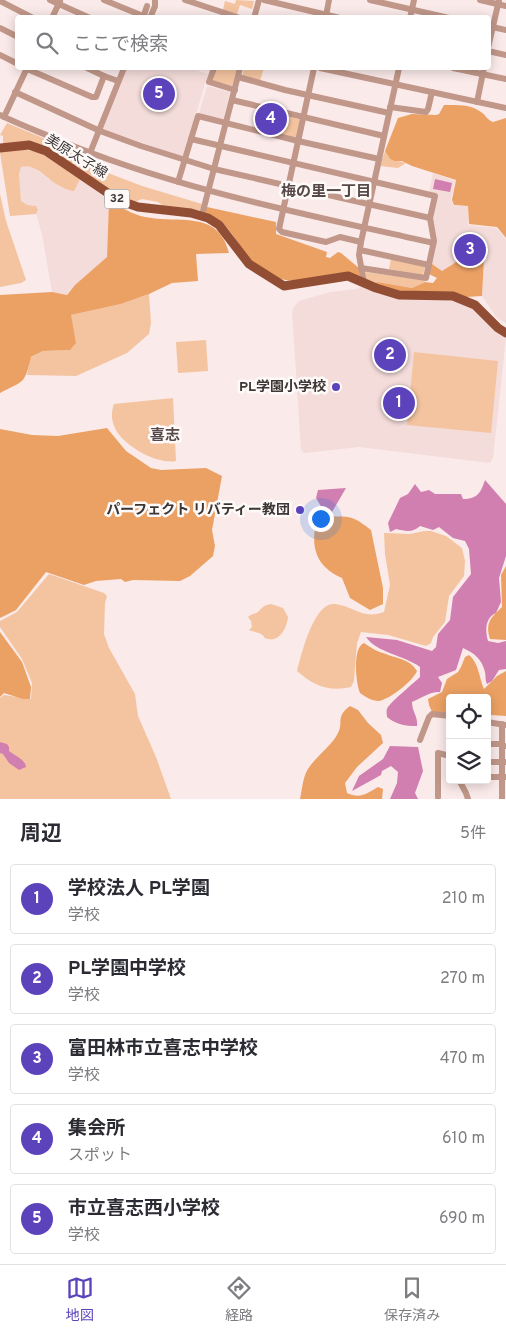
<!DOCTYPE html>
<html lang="ja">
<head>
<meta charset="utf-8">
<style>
  :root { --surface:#fff; --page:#f2f2f3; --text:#2b2b33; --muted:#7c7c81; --line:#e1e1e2; --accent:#5c43bc }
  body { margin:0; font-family:Overpass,"Noto Sans JP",sans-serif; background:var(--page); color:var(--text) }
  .controls { position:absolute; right:15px; bottom:15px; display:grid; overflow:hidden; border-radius:5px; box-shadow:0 2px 12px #0003 }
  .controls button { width:45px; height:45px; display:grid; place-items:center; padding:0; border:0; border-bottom:1px solid var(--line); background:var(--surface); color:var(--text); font:25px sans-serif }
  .you { position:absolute; left:320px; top:518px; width:18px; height:18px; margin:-12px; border:4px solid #fff; border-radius:50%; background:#1a73e8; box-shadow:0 0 0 8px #1a73e833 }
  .badge { display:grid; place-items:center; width:32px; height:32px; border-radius:50%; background:var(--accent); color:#fff; font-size:16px; font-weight:700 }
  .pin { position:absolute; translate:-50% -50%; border:2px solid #fff; box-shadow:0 1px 5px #0006 }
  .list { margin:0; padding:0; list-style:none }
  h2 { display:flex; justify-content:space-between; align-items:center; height:65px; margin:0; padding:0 20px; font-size:21px }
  h2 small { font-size:16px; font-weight:400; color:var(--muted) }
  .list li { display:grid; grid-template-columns:32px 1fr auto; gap:15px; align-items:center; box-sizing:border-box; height:70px; margin:0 10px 10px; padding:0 10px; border:1px solid var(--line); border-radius:5px }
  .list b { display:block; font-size:19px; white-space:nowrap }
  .list p { margin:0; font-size:16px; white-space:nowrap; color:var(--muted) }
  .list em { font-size:16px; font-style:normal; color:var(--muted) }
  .icon { flex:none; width:28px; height:28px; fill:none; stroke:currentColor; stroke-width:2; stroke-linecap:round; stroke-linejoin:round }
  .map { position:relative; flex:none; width:506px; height:799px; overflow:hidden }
  .search { position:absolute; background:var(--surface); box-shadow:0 2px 12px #0003; left:15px; right:15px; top:15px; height:55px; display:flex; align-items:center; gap:12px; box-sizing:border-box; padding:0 18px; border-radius:5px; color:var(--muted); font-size:19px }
  .sheet { height:465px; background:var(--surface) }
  nav { display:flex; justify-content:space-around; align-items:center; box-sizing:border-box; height:70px; border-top:1px solid var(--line); background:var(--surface); font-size:14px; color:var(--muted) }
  nav a { display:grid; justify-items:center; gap:2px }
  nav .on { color:var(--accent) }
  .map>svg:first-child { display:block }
  .built { fill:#f4dcda }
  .green { fill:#f4c4a0 }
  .forest { fill:#eba164 }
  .water { fill:#d17fb0 }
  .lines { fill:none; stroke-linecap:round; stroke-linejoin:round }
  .minor { stroke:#c09789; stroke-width:6 }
  .major { stroke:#924e35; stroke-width:9 }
  .minor-bridge { stroke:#c09789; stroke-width:6 }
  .poi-dot { fill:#5c43bc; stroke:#fefafa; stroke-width:2 }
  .labels { text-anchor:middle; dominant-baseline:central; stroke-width:5; stroke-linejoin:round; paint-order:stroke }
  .shield { fill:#fefafa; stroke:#767170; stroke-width:1 }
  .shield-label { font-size:12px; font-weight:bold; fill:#3c3635 }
  .street-label { font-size:14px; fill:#3c3635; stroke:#fefafa }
  .poi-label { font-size:14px; font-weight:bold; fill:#3c3635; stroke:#fefafa; text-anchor:end }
  .neighbourhood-label { font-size:15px; font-weight:bold; fill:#564948; stroke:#fefafa }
</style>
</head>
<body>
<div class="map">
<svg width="506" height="799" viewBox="0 0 506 799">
  <rect width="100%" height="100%" fill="#faeae9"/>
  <g class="built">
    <path d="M 126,68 L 189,68 L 208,74 L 183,157 L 102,129 Z"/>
    <path d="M 207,86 L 230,92 L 223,120 L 199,114 Z"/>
    <path d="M 25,166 L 33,167 L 57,185 L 72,191 L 74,190 L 80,179 L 109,201 L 107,257 L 75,285 L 66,295 L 52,292 L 42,234 L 36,214 L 38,210 L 36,206 L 26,205 L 21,201 L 19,174 L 20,167 Z"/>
    <path d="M 433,173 L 455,181 L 451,200 L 454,206 L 468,206 L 468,225 L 496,228 L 506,239 L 506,323 L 497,318 L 482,296 L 484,259 L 464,257 L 442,271 L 432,264 L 431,219 L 436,195 L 429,193 Z"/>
    <path d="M 363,285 L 377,293 L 400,299 L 453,299 L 473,308 L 506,337 L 493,458 L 490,463 L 359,447 L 304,453 L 301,450 L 292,312 L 293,308 L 299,301 L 330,292 L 357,289 Z"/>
  </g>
  <g class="green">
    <path d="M 236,0 L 254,1 L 252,9 L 240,5 L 237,14 L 223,10 L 225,1 L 235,4 Z"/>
    <path d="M 216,68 L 237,68 L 232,86 L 213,81 Z"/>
    <path d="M 244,68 L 264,68 L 260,81 L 242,76 Z"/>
    <path d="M 277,114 L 300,119 L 296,139 L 264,132 L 266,123 L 274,125 Z"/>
    <path d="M 7,123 L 96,160 L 95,168 L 142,186 L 202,204 L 200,211 L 163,206 L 158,202 L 142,199 L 135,202 L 128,200 L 89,178 L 54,154 L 18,143 L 3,143 L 3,136 L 0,135 Z"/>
    <path d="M 21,149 L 39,152 L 80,179 L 74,191 L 72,191 C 66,189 61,187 56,184 C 45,177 35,163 21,167 L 19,174 L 21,201 L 27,205 L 36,206 L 38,210 L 36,214 L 10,216 L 0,153 L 1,151 Z"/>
    <path d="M 385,151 L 390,159 L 406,163 L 398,168 L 380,166 Z"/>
    <path d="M 0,194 L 6,221 L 26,280 L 21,283 L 0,287 Z"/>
    <path d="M 391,259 L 425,267 L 423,275 L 389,269 Z"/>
    <path d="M 365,272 L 423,280 L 425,282 L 412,288 L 378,282 L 367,282 Z"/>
    <path d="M 149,294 L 151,323 L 149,334 L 127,353 L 76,376 L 27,375 L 30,358 L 43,351 L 70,350 L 71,315 L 121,304 Z"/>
    <path d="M 206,340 L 208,371 L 178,373 L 176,342 Z"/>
    <path d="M 414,352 L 498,361 L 491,433 L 407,425 Z"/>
    <path d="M 173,398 L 176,461 C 158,465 124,446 116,430 C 111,421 111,412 114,404 Z"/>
    <path d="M 424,531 L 431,531 L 446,536 L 462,548 L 465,561 L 464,576 L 449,596 L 445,622 L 433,637 L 431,643 L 426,646 L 388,635 L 361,632 L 357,643 L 354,681 L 351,687 C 329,692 314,686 297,671 C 301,655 314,601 335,604 C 354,606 362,620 384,612 L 390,585 L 385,554 L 384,533 L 410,534 Z"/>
    <path d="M 49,574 L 104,593 L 107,596 L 105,603 L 104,634 L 109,648 L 135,694 L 138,716 L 156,757 L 171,799 L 0,799 L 0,698 L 4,695 L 31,699 L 32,683 L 22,659 L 0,627 L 0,621 L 17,612 Z"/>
    <path d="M 271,604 L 283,608 L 288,617 C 287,627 280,642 268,639 C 261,637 267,638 261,634 C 258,632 253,632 249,630 L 252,627 L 251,621 L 248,617 C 251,614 255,614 258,612 C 263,607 264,605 271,604 Z"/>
  </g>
  <g class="forest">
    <path d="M 444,105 C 456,105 471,104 481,112 C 486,115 487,120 493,122 L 506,118 L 506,238 L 497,227 L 469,224 L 468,206 L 454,205 L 452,200 L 456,180 L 412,166 L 402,161 L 395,161 L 390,159 L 385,151 L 398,118 L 412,114 L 436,115 L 439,114 Z"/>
    <path d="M 109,201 C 120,206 133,215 145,217 C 179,224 218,209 229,253 L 196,254 L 198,281 L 172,283 L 149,294 L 121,304 L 71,315 L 76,343 L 70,350 L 43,351 L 31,357 C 24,386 24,380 0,393 L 0,295 L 52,292 L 67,295 L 75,285 L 107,257 Z"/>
    <path d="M 207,207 L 276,222 L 276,234 L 327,252 L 326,257 L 330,258 L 338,252 L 341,253 L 359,268 L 360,277 C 328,279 285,289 258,269 C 245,258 239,242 228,229 C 226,227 223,223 220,221 C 215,217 208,216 204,211 Z"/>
    <path d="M 464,257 L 484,259 L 482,296 L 466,297 L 398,293 L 373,283 L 378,282 L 412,288 L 425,282 L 433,283 L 437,278 L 429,274 L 432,264 L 442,271 Z"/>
    <path d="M 107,428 L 126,451 L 151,468 L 161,470 L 206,468 L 222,476 L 212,530 L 215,546 L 213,556 L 190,576 L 180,581 L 133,580 L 125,582 L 121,579 L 96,581 L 84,585 L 46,572 L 16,610 L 0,618 L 0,429 L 32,435 L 58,436 Z"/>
    <path d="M 327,517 C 350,516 353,516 371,530 L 383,588 L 383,604 L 370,610 L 350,598 L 342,578 C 315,566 310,546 317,518 Z"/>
    <path d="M 506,566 L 506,640 L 490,639 C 485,622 491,618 502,607 L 501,575 Z"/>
    <path d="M 0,632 L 22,662 L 31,687 L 30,699 L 23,699 L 4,693 L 0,697 Z"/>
    <path d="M 364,643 C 371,648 378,652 386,654 C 398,659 410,659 417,671 C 413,681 390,699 379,701 C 371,701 366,697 360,693 C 356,683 352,648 364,643 Z"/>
    <path d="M 469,655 C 479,663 479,678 484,689 L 497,676 L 506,671 L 506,716 L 491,715 L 487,713 L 487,698 L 450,698 L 450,715 L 432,712 L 429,705 L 428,699 L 442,692 L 447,679 L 458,672 L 461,667 L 465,657 Z"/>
    <path d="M 350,706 L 358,710 L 368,723 L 381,735 L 383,743 L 357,767 L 345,783 L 347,793 C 360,799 366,794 378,787 L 383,789 L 382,799 L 300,799 C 302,790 303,776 308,769 C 316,756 331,747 338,733 C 344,722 335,717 350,706 Z"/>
  </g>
  <g class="water">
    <path d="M 435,179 L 452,183 L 450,192 L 433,189 Z"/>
    <path d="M 485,480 L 506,504 L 506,556 L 499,578 L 501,602 L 496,613 C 485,618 485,630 488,641 L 498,643 L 506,641 L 506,669 L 499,670 L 492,681 L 487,684 C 485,680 486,677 485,672 C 482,659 474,653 463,648 L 456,670 L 438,677 L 442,683 L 440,692 C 431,691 421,698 412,702 C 412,712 418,716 417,726 C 405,726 397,725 387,717 C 387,715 386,711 387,709 C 388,704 414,683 420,677 L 420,667 C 404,655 377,653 366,637 L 397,640 L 432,651 L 436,647 L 438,634 L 450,620 L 453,597 L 471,574 L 469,549 L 465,541 L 453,538 L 439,527 L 433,530 L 420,526 C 413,533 405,531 396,529 L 390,532 L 388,523 L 400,498 L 408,494 L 415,484 L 421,492 L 429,490 L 435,494 L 461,494 L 463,499 C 478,499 481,492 485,480 Z"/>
    <path d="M 346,488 L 332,512 L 322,508 L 316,498 L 318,490 Z"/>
    <path d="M 0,742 L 7,744 L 9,747 L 9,751 C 15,756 25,759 26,767 L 19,770 L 9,763 L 3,754 L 0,753 Z"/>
    <path d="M 390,746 L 418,747 L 423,771 L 415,793 L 418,799 L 390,799 L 397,783 L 398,772 L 391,766 L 382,771 L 381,775 L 352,791 L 359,776 L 383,759 Z"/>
  </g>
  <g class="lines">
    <g class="minor">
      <path d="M 50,0 L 90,18"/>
      <path d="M 104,0 L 148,18"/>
      <path d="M 185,0 L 240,18"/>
      <path d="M 264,0 L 340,18"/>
      <path d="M 370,0 L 449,18"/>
      <path d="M 480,0 L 506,6"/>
      <path d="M 0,1 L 33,18"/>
      <path d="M 326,16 L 329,0"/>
      <path d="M 52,18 L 60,1"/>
      <path d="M 150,18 L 155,6 L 155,0"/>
      <path d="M 254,18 L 259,0"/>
      <path d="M 410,18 L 414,0"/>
      <path d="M 488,26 L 506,30"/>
      <path d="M 0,28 L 18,37"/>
      <path d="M 488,48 L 499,0"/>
      <path d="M 488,51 L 506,55"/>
      <path d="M 0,55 L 18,64"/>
      <path d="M 25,68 L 92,97 L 96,97 L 104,76"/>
      <path d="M 87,68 L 104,76 L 118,81"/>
      <path d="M 214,68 L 209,82 L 235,90"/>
      <path d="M 314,68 L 279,229 L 282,232 L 326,242 L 340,237 L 361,242"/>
      <path d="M 320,68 L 506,108"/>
      <path d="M 453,68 L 506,79"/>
      <path d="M 238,77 L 285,90 L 389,113"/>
      <path d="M 15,92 L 100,131 L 141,146 L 214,169 L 430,218"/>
      <path d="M 232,100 L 384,136"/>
      <path d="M 477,102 L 484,68"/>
      <path d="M 390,107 L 426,112 L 428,109 L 432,92"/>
      <path d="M 0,115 C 18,124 37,131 56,139 C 177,190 306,214 433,243"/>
      <path d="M 4,117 L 27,68"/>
      <path d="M 191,139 L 435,196 L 430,218 L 434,241 L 426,278 L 361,268"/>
      <path d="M 90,153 L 124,68"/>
      <path d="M 178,182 L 198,116 L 298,141 L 379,159"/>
      <path d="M 202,215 L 240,68"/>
      <path d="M 360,250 L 429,265"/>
      <path d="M 364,283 L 359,255 L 361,242 L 399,68"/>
      <path d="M 487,722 L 505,725"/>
      <path d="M 420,740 L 429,717 L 432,714 L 450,716"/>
      <path d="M 487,744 L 500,744 L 505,746"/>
      <path d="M 487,762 L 506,762"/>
      <path d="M 487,777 L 506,777"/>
      <path d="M 459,780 L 466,793 L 468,799"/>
      <path d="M 438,797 L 438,753 L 450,756"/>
      <path d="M 502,799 L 502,724"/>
    </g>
    <path class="major" d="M 0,148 L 29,145 L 46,151 L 118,200 L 138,207 L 191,213 L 208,218 L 219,225 L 249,264 L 284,286 L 348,276 L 376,288 L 399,295 L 453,296 L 475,305 L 498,328 L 506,333"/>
    <path class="minor-bridge" d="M 143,18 L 147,6"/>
  </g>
  <g class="poi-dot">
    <circle cx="336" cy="387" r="5"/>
    <circle cx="300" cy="510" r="5"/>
  </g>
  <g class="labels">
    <rect class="shield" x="104.5" y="189.5" width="25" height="19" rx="4"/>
    <g class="shield-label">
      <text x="117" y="199">32</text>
    </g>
    <g class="street-label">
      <text transform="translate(76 157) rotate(32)">美原太子線</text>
    </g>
    <g class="poi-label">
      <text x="326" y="387">PL学園小学校</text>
      <text x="290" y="510">パーフェクト リバティー教団</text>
    </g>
    <g class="neighbourhood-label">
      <text x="326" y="192">梅の里一丁目</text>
      <text x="165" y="436">喜志</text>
    </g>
  </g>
</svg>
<div class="controls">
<button><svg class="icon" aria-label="locate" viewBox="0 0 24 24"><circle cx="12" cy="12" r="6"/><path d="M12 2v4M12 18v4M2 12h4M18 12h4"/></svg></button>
<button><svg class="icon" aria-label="layers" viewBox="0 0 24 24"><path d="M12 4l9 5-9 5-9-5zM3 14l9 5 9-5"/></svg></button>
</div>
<div class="you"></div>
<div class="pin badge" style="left:399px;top:403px">1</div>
<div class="pin badge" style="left:390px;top:355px">2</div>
<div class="pin badge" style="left:470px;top:250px">3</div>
<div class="pin badge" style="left:271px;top:119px">4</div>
<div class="pin badge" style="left:159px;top:94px">5</div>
<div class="search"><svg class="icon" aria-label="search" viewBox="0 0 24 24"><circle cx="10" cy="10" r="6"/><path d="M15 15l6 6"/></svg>ここで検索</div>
</div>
<section class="sheet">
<h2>周辺<small>5件</small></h2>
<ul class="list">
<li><span class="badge">1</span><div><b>学校法人 PL学園</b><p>学校</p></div><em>210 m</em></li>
<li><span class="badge">2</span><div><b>PL学園中学校</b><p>学校</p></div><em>270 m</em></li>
<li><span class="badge">3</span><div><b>富田林市立喜志中学校</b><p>学校</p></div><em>470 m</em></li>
<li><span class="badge">4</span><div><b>集会所</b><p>スポット</p></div><em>610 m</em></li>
<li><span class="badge">5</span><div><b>市立喜志西小学校</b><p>学校</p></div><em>690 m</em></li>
</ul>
</section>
<nav>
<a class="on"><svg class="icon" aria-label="map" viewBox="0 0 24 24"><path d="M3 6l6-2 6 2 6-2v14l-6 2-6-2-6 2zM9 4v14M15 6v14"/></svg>地図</a>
<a><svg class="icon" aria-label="directions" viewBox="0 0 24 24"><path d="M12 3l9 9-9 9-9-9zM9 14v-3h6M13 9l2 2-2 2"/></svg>経路</a>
<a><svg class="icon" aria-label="saved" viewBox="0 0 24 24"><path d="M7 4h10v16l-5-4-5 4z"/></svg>保存済み</a>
</nav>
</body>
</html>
